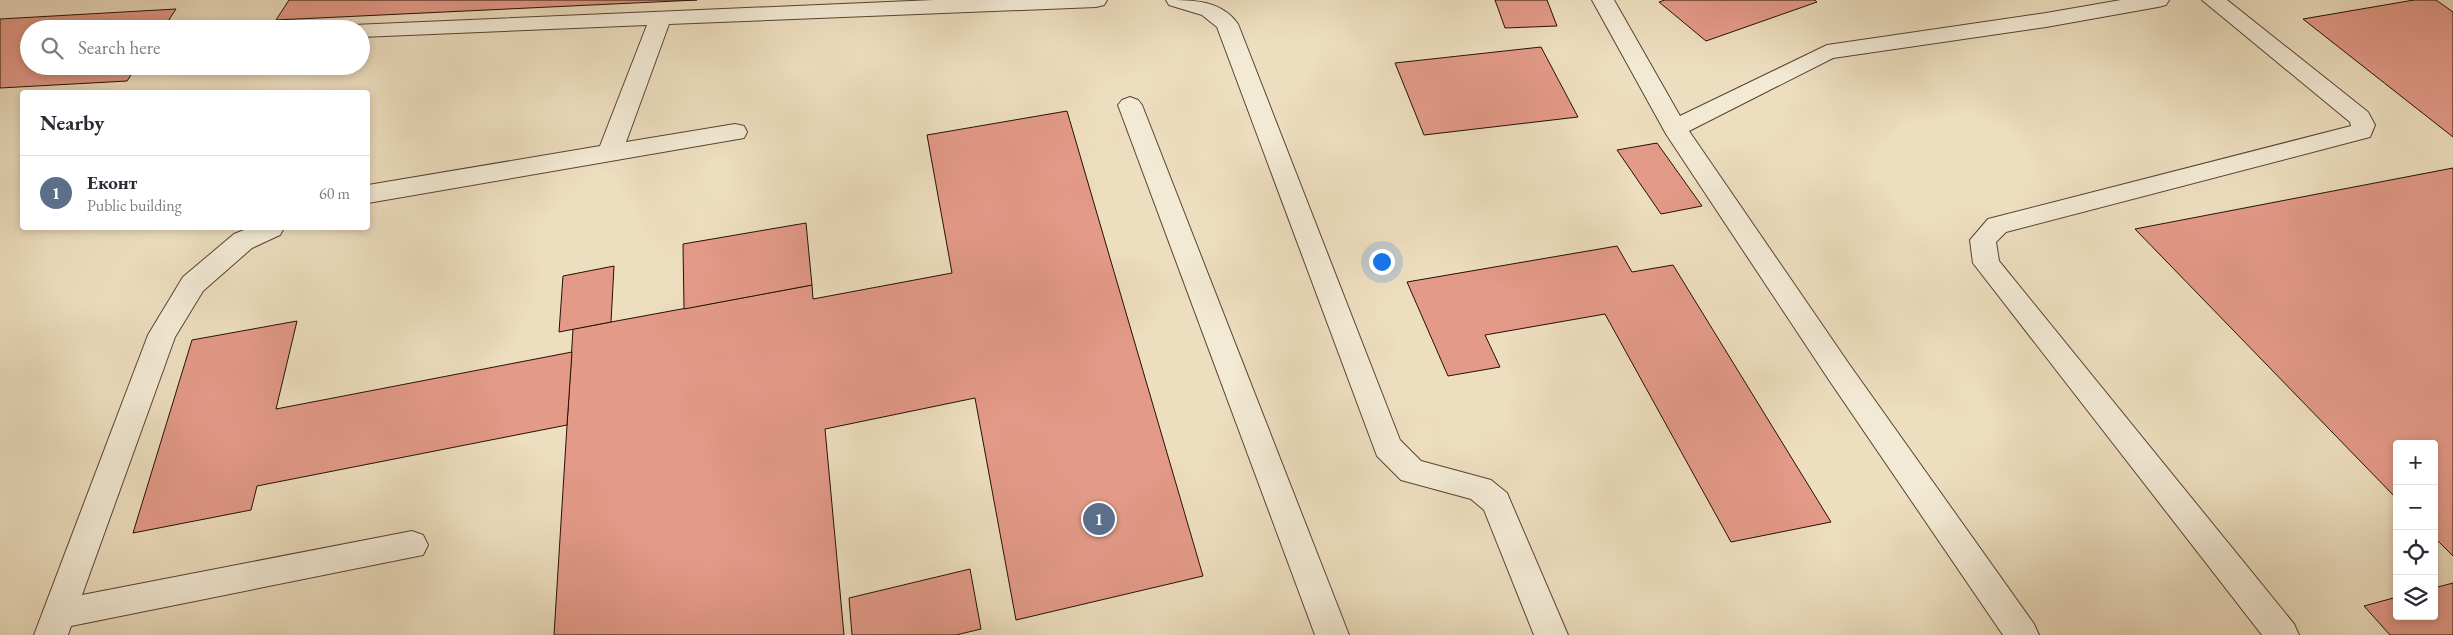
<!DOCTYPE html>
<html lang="en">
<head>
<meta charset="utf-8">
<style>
  :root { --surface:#fff; --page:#f2f2f3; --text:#2b2b33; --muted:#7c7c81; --line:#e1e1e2; --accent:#8f2418 }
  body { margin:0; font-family:"EB Garamond",serif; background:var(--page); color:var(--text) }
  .controls { position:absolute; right:15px; bottom:15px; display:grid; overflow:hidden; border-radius:5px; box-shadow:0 2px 8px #0003 }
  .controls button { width:45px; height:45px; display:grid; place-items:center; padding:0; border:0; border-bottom:1px solid var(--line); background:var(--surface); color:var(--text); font:25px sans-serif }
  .you { position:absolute; left:1381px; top:261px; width:18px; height:18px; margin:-12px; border:4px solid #fff; border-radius:50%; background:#1a73e8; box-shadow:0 0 0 8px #1a73e833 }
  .badge { display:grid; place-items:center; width:32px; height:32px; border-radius:50%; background:var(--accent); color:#fff; font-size:16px; font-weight:700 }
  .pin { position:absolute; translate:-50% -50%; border:2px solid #fff; box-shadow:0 1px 5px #0006 }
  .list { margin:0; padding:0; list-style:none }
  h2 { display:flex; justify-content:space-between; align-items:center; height:65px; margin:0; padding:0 20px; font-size:21px }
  h2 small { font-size:16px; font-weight:400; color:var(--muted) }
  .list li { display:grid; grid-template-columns:32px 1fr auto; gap:15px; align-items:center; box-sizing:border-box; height:75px; padding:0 20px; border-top:1px solid var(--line) }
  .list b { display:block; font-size:19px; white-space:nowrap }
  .list p { margin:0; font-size:16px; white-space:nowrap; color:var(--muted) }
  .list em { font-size:16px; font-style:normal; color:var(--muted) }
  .icon { flex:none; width:28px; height:28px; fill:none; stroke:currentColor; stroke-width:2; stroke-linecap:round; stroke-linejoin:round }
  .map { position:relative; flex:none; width:2453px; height:635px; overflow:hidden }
  .search { position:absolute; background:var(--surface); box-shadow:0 2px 8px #0003; left:20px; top:20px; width:350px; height:55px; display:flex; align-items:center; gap:12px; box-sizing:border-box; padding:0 18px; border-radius:28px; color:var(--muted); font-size:19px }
  .panel { position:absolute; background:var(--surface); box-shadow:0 2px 8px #0003; left:20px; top:90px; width:350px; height:140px; border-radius:5px }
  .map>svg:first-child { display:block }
  .building { fill:#e39a88; stroke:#251005 }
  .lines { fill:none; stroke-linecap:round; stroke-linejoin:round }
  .minor-casing { stroke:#574434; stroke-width:2 }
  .minor { fill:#f3ead5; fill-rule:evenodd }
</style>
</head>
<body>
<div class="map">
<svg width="2453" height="635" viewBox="0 0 2453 635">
  <rect width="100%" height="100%" fill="#eddebf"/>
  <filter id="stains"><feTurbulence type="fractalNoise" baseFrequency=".004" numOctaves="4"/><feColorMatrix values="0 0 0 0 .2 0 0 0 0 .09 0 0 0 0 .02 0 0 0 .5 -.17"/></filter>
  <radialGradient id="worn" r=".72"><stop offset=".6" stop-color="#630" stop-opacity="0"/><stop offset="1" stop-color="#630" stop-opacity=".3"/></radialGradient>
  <g class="building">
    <path d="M 289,0 L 697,0 L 276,20 Z"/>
    <path d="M 1495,0 L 1547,0 L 1557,26 L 1505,28 Z"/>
    <path d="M 1665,0 L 1815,0 L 1817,2 L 1706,41 L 1659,2 Z"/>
    <path d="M 2414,0 L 2436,0 L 2453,12 L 2453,137 L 2303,19 Z"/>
    <path d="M 176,9 L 163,29 L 29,29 L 29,66 L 137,66 L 127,81 L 0,88 L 0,19 Z"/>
    <path d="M 1541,47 L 1578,117 L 1424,135 L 1395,63 Z"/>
    <path d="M 1067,111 L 1203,576 L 1016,620 L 975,398 L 825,429 L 844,635 L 554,635 L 573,329 L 812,285 L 813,299 L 952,273 L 927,135 Z"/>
    <path d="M 1657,143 L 1702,206 L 1661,214 L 1617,150 Z"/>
    <path d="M 2453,168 L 2453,556 L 2434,537 L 2434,444 L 2397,444 L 2397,499 L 2135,229 Z"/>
    <path d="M 806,223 L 812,285 L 684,309 L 683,244 Z"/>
    <path d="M 1617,246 L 1632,272 L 1673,265 L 1831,522 L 1731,542 L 1605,314 L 1485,335 L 1500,367 L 1448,376 L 1407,282 Z"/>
    <path d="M 614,266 L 611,322 L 559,332 L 563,276 Z"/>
    <path d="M 297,321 L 276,409 L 572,352 L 567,425 L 257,486 L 251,510 L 133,533 L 192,340 Z"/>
    <path d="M 970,569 L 981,629 L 956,635 L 852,635 L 849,598 Z"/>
    <path d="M 2453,583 L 2453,635 L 2390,635 L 2364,606 L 2397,597 L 2397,616 L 2434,616 L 2434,588 Z"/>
  </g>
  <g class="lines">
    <defs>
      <g id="minor">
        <path d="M 934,0 L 1107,0 L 1104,5 L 1096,7 L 669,24 L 626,142 L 735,124 L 744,126 L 747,132 L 744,138 L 368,203 L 368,185 L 600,146 L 647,25 L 361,37 L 361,29 L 351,29 L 353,25 Z"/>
        <path d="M 1166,0 C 1193,0 1221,0 1238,24 L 1400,440 L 1421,461 L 1491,480 L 1507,493 L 1568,635 L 1534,635 L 1484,510 L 1471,499 L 1401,480 L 1377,456 L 1217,27 L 1202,15 L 1169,5 Z"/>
        <path d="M 1592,0 L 1614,0 L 1680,116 L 1827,45 L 2046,13 L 2121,0 L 2169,0 L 2166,5 L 2158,7 L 2046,27 L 1833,58 L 1689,131 L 1849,364 L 2034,624 L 2039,635 L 2003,635 L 1829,380 L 1666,134 Z"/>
        <path d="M 2202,0 L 2227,0 L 2368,112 L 2375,125 L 2370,137 L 2006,232 L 1996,242 L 1999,261 L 2294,624 L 2299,635 L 2262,635 L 1973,263 L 1970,240 L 1988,219 L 2351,126 L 2350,122 Z"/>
        <path d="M 1130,97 L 1138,100 L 1142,105 L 1349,635 L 1315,635 L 1118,105 L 1122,100 Z"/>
        <path d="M 249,228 L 284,228 L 280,235 L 252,248 L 203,291 L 175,337 L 82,595 L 412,531 L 423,535 L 428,545 L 423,555 L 71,626 L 68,635 L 34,635 L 148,335 L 183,277 L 234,234 Z"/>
      </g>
    </defs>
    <use href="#minor" class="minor-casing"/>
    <use href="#minor" class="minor"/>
  </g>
  <rect width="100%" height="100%" filter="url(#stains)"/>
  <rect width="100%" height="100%" fill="url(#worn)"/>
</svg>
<div class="controls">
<button>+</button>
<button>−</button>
<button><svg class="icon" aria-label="locate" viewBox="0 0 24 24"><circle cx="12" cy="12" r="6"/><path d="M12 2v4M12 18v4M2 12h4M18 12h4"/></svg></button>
<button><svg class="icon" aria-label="layers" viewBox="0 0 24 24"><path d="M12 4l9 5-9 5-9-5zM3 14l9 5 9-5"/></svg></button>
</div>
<div class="you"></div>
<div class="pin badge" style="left:1099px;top:519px;background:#5c6f8a">1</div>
<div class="search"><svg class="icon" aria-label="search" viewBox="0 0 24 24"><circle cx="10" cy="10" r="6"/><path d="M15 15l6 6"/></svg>Search here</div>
<section class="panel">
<h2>Nearby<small></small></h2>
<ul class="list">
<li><span class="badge" style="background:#5c6f8a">1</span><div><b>Еконт</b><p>Public building</p></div><em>60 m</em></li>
</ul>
</section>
</div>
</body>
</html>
